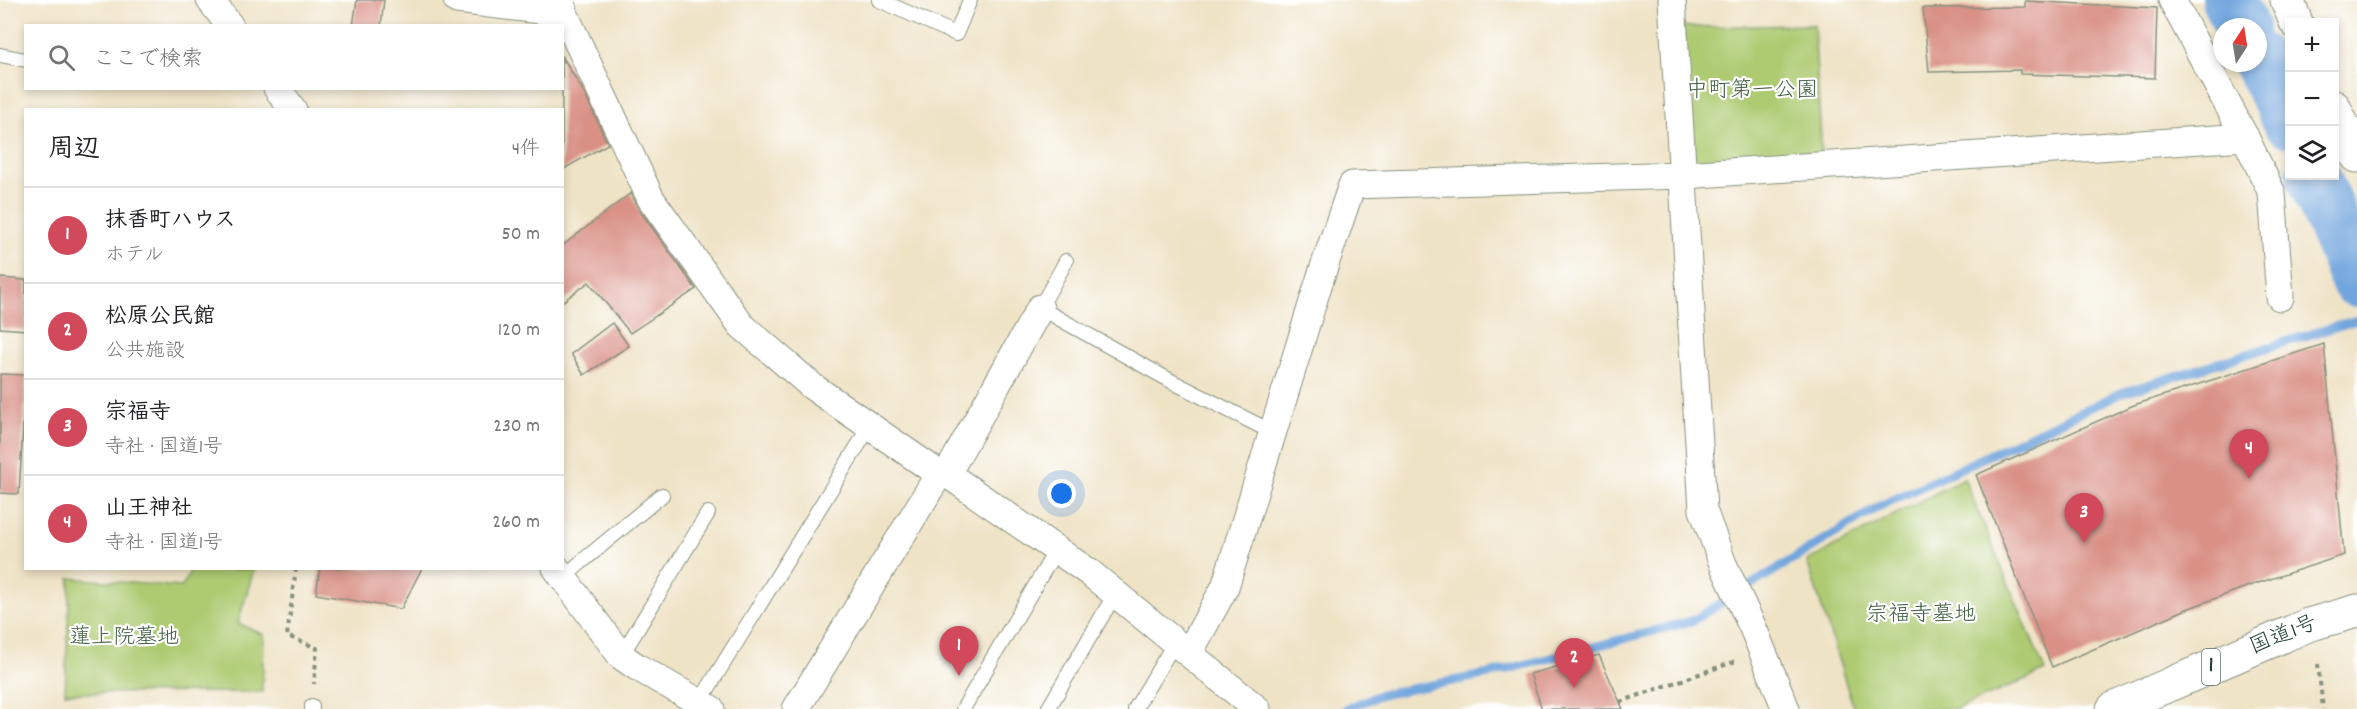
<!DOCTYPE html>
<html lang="ja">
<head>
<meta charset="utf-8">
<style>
  :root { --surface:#fff; --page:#f6f6f6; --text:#202124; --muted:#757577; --line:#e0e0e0; --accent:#d1495b }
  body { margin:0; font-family:Dekko,"Klee One",sans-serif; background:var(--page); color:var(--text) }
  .controls { position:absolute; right:18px; top:18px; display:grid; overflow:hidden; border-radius:0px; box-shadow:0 3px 9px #0003 }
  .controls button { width:54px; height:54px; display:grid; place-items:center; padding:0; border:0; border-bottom:2px solid var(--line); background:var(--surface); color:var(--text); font:30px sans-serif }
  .compass { position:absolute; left:2213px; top:18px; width:54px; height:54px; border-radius:50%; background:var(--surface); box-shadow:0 3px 9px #0003; rotate:12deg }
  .you { position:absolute; left:1062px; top:494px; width:21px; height:21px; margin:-15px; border:4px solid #fff; border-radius:50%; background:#1a73e8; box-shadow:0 0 0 9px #1a73e833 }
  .badge { display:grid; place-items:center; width:39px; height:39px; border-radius:50%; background:var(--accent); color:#fff; font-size:20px; font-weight:700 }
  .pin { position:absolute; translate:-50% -50px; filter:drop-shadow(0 2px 3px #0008) }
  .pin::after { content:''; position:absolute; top:32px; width:21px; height:18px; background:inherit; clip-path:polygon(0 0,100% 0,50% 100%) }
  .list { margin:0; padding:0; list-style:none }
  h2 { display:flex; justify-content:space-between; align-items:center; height:78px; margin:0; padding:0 24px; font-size:26px }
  h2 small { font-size:20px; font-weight:400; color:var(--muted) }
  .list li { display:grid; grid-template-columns:39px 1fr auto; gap:18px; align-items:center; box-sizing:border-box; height:96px; padding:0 24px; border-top:2px solid var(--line) }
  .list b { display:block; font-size:22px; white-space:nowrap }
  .list p { margin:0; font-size:20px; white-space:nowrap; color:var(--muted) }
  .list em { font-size:20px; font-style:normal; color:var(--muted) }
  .icon { flex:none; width:33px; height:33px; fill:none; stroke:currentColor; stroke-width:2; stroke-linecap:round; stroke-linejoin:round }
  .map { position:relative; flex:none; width:2357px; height:709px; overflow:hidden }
  .search { position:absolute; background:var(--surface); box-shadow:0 3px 9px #0003; left:24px; top:24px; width:540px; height:66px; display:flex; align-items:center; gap:15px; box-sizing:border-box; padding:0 21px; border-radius:0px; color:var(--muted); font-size:22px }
  .panel { position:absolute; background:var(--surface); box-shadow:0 3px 9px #0003; left:24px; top:108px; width:540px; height:462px; border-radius:0px }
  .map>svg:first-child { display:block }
  .green { fill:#aecb72; stroke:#668453; stroke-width:1.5 }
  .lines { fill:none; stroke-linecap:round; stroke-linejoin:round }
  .stream { stroke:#71a5dd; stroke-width:9 }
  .river { stroke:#71a5dd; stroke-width:54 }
  .building { fill:#d99085 }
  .service-casing { stroke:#87907d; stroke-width:16 }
  .minor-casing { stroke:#87907d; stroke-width:29 }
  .tertiary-casing { stroke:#87907d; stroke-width:35 }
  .trunk-casing { stroke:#87907d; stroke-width:35 }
  .path { stroke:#87907d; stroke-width:4; stroke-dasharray:4.5 4.5; stroke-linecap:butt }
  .service { stroke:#fff; stroke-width:14 }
  .minor { stroke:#fff; stroke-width:27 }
  .tertiary { stroke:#fff; stroke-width:33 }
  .trunk { stroke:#fff; stroke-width:33 }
  .labels { text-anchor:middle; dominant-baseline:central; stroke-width:4.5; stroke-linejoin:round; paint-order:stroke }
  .shield { fill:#fff; stroke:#627771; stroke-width:1.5 }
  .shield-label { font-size:21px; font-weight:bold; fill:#1f3d34 }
  .park-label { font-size:22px; fill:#436044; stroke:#fff }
  .street-label { font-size:22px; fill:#1f3d34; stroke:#fff }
</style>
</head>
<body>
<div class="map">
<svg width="2357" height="709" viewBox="0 0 2357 709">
  <rect width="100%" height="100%" fill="#fff"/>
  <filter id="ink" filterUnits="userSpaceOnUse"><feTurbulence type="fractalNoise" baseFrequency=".0167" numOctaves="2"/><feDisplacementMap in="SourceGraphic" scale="12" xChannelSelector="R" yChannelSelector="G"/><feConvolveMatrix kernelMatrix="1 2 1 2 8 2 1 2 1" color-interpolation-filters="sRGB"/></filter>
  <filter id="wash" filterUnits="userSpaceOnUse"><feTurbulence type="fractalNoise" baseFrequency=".008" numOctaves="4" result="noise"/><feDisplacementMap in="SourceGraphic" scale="24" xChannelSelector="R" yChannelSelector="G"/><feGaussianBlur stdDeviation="1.35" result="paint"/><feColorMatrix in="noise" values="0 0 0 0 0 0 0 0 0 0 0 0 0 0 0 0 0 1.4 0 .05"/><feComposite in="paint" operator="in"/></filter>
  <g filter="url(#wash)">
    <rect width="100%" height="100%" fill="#efe3c6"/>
    <g class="green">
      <path d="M 1814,25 L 1822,156 L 1692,167 L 1682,27 Z"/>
      <path d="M 1964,478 L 2045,671 L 1957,709 L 1854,709 L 1807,561 Z"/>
      <path d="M 191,569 L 254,569 L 238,623 L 264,635 L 262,692 L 65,693 L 70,578 L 182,587 Z"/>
    </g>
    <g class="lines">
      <path class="stream" d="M 1346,709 L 1380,695 L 1489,674 L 1692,621 L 1880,506 L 2121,393 L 2357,320"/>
      <g class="river">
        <path d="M 2228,0 L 2242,27"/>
        <path d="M 2258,59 L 2290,121"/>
        <path d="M 2313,176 L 2357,280"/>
      </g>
    </g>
    <g id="blocks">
      <g class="building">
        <path d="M 357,0 L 384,0 L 381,26 L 353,26 Z"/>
        <path d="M 2025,1 L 2157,8 L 2155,78 L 2020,74 L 2020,70 L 1929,72 L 1923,8 L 2025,7 Z"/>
        <path d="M 562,56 L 582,89 L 608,144 L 562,170 Z"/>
        <path d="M 631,193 L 638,208 L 696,289 L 630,333 L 589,282 L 562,302 L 562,246 Z"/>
        <path d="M 0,278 L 26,280 L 26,330 L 0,328 Z"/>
        <path d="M 612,323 L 629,346 L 584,375 L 571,354 Z"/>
        <path d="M 2324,344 L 2344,555 L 2249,586 L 2187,609 L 2052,667 L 1976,475 L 2134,405 Z"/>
        <path d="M 0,374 L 26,375 L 19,494 L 0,493 Z"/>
        <path d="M 320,568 L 422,568 L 401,609 L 316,594 Z"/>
        <path d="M 1599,655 L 1623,709 L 1542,709 L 1530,674 Z"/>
      </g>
    </g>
  </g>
  <g filter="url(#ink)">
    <use href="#blocks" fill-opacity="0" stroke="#87907d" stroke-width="1.5"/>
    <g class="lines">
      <defs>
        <g id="service">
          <path d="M 879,0 L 956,34 L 970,0"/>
          <path d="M 0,55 L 26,60"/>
          <path d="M 1066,261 L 1040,308 L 1171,381 L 1272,432"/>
          <path d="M 561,579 L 662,495"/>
          <path d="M 621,656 L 708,513"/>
          <path d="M 699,703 L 870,426"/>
          <path d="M 312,709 L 312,706"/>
          <path d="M 963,709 L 1056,550"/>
          <path d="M 1048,709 L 1115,594"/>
          <path d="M 1135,709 L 1175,642"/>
        </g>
        <g id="minor">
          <path d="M 210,0 L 230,26"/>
          <path d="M 457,0 L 564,13"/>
          <path d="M 562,0 L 564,13 L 651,199 L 741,325 L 813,387 L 939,474 L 947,474 L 1090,573 L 1257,709"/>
          <path d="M 1672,0 L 1703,510 L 1723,564 L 1753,628 L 1786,709"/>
          <path d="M 2172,0 L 2245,137 L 2272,193 L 2280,297"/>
          <path d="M 277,88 L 293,110"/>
          <path d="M 947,474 L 1040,308"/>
          <path d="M 556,568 L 621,656 L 637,667 L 711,709"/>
          <path d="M 1189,653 L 1225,587 L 1320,279 L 1352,185 L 1684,175 L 2245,137"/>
          <path d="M 796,709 L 939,474"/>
        </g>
        <g id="tertiary">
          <path d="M 2287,0 L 2296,22"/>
          <path d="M 2334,107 L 2357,156"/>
        </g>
        <path id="trunk" d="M 2113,709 L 2308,625 L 2357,611"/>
      </defs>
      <use href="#service" class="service-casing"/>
      <use href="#minor" class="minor-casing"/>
      <use href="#tertiary" class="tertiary-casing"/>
      <use href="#trunk" class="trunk-casing"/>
      <g class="path">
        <path d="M 296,568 L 287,636 L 317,648 L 314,684"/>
        <path d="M 2318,664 L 2323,709"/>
        <path d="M 1620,702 L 1736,661"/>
      </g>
      <use href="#service" class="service"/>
      <use href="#minor" class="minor"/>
      <use href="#tertiary" class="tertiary"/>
      <use href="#trunk" class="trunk"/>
    </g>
  </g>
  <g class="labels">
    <rect class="shield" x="2202" y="649" width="18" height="36" rx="4.5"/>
    <g class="shield-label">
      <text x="2211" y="667">1</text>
    </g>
    <g class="park-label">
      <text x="1752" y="91">中町第一公園</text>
      <text x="1921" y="615">宗福寺墓地</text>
      <text x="124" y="638">蓮上院墓地</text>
    </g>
    <g class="street-label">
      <text transform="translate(2284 636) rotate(-22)">国道1号</text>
    </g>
  </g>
</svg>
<div class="controls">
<button>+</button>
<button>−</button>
<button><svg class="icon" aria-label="layers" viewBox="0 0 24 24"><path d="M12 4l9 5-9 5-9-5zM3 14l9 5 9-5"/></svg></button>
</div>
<svg class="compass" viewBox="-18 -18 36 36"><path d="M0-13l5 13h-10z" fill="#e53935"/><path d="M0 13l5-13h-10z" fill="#757577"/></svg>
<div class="you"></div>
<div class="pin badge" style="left:959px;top:676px">1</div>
<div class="pin badge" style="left:1574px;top:688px">2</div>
<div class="pin badge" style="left:2084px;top:543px">3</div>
<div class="pin badge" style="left:2249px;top:479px">4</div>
<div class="search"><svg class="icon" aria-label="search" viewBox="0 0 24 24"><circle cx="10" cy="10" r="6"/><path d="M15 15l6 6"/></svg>ここで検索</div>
<section class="panel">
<h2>周辺<small>4件</small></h2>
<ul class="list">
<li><span class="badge">1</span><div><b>抹香町ハウス</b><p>ホテル</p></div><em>50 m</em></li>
<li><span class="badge">2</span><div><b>松原公民館</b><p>公共施設</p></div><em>120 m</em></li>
<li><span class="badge">3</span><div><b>宗福寺</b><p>寺社 · 国道1号</p></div><em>230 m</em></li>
<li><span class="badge">4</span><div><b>山王神社</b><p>寺社 · 国道1号</p></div><em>260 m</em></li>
</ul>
</section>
</div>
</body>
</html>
